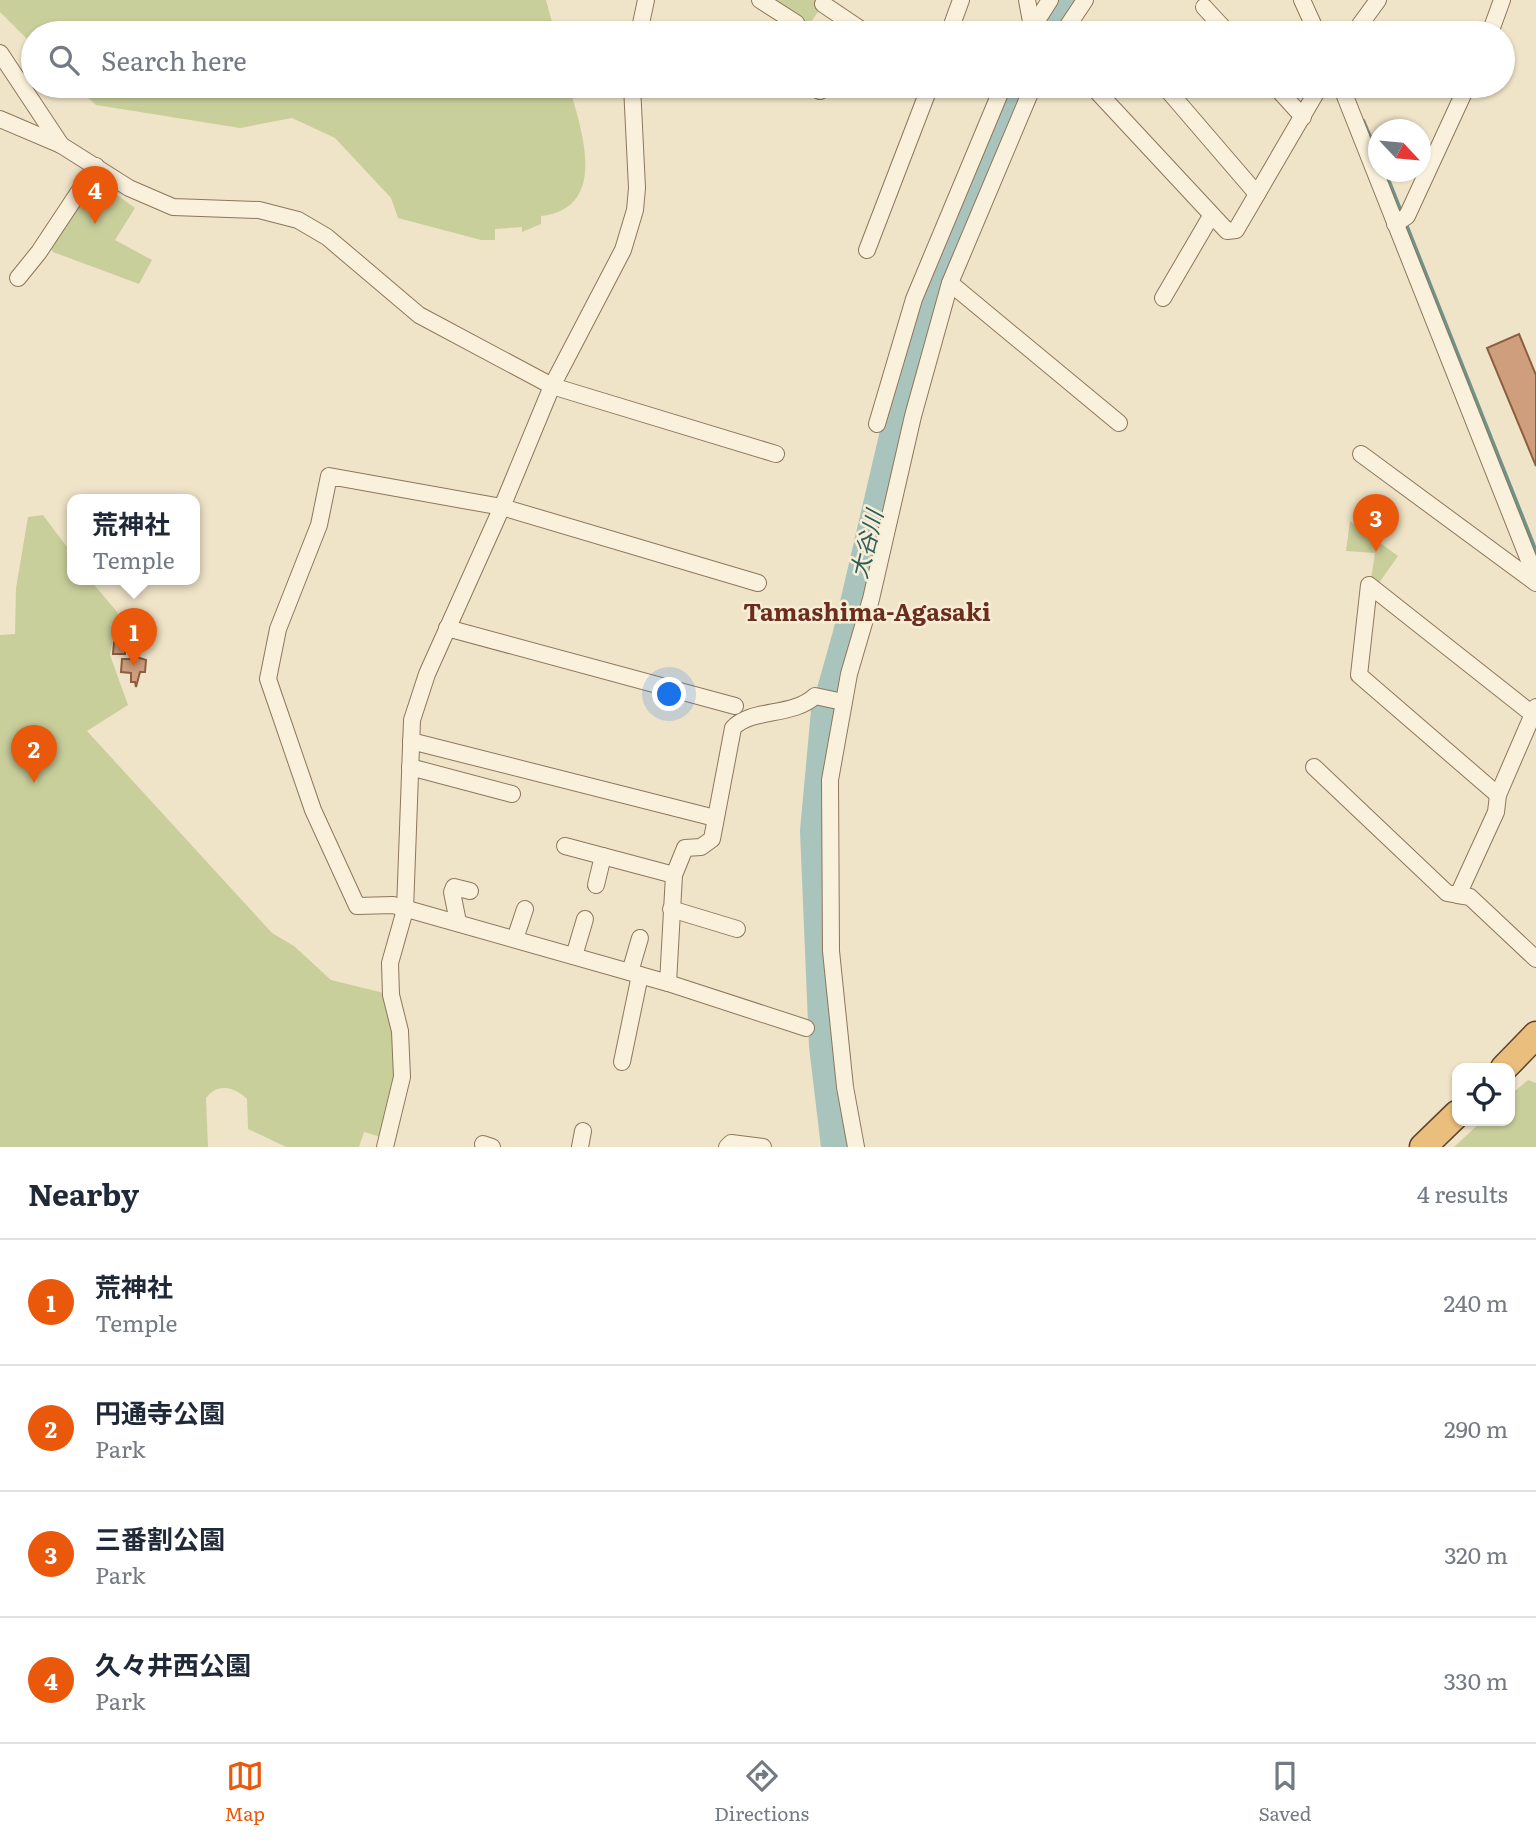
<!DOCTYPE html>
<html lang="en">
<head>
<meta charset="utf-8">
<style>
  :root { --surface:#fff; --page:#f6f6f7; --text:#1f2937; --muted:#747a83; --line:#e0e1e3; --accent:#ea580c }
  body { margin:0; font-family:Literata,"Noto Sans JP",serif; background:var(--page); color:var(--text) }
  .controls { position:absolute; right:21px; bottom:21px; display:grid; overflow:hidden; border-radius:14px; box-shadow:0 2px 5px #0004 }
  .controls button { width:63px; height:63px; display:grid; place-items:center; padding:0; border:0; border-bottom:2px solid var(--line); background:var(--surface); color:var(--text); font:35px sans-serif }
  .compass { position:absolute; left:1368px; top:119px; width:63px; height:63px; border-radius:50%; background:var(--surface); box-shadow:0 2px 5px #0004; rotate:116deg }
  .you { position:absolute; left:670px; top:695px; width:24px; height:24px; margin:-18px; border:5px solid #fff; border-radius:50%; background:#1a73e8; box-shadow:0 0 0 10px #1a73e833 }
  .badge { display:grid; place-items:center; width:46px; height:46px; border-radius:50%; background:var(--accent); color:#fff; font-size:23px; font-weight:700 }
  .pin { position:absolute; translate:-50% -58px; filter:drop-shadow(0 2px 4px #0008) }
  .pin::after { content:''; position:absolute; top:37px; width:24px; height:21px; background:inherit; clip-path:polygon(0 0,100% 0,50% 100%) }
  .popup { position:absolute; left:67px; top:494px; width:133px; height:91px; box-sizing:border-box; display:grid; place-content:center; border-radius:14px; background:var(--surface); filter:drop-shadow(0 2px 5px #0005); font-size:23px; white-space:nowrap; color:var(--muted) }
  .popup b { font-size:26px; color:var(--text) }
  .popup::after { content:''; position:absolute; left:50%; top:100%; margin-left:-14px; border:14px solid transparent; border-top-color:var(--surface) }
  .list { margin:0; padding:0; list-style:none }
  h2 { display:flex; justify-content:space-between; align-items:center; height:91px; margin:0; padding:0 28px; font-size:30px }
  h2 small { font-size:23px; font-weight:400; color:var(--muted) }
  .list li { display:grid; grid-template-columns:46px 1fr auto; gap:21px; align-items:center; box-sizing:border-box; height:126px; padding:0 28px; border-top:2px solid var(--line) }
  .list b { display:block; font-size:26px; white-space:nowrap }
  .list p { margin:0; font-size:23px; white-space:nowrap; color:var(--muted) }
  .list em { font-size:23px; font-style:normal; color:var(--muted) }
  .icon { flex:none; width:38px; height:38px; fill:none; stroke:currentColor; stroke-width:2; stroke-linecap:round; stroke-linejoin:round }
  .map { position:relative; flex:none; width:1536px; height:1147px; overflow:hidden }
  .search { position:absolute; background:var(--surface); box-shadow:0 2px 5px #0004; left:21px; right:21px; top:21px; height:77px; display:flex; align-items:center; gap:18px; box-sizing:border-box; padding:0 24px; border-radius:38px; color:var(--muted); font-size:26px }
  .sheet { height:595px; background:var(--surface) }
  nav { display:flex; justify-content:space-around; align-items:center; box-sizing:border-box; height:98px; border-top:2px solid var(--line); background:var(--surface); font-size:19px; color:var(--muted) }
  nav a { display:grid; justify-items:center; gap:4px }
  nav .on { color:var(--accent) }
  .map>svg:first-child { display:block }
  .green { fill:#c9cf9b }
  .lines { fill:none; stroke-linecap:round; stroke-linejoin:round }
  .stream { stroke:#6f938a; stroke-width:4.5 }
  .river { stroke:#a9c4bc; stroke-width:26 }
  .building { fill:#cf9f7d; stroke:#8d5f41; stroke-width:2 }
  .minor-casing { stroke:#8d765c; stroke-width:18 }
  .trunk-casing { stroke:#5b4430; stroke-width:29 }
  .minor { stroke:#faf1dc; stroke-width:16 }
  .trunk { stroke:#eabe7c; stroke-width:26 }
  .labels { text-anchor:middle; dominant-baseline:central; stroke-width:5; stroke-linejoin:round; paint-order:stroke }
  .water-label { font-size:23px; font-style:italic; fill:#2f5d5a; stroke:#f7eed8 }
  .quarter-label { font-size:24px; font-weight:bold; fill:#6b2e1e; stroke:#f7eed8 }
</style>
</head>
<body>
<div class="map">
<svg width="1536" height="1147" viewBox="0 0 1536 1147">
  <rect width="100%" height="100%" fill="#f0e4c8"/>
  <g class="green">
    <path d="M 0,0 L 546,0 L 555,33 L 33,33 L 33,45 L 0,12 Z"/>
    <path d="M 770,0 L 826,0 L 809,25 Z"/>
    <path d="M 75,86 L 569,86 C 582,131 609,208 541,216 L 541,224 L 522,232 L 522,227 L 495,229 L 495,240 L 481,240 L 398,218 L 391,198 L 335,138 L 292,118 L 240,128 L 96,105 Z"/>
    <path d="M 99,182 L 135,208 L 115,240 L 152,260 L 139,284 L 53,252 L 50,246 L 93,183 Z"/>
    <path d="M 43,515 L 73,555 L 73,580 L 90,580 L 118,613 L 110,655 L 128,705 L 87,731 L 272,933 L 294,946 L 331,980 L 388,994 L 399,1061 L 384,1138 L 364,1132 L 359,1147 L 286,1147 L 248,1129 L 247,1099 C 235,1087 218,1082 206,1098 L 208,1147 L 0,1147 L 0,635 L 15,634 L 16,588 L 28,517 Z"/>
    <path d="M 1350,521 L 1398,556 L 1379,583 L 1371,579 L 1375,553 L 1346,551 Z"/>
    <path d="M 1528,1080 L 1536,1083 L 1536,1147 L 1454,1147 L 1482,1121 L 1510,1121 L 1510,1095 Z"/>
  </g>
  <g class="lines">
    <g class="stream">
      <path d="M 1363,121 L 1378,156"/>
      <path d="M 1385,172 L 1536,552"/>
    </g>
    <g class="river">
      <path d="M 1044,33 L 1067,0"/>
      <path d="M 834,1147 L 822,1046 L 813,831 L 824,711 L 846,633 L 903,389 L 958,227 L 1018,86"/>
    </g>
  </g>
  <g class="building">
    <path d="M 1519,334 L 1536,375 L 1536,466 L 1487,348 Z"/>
    <path d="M 114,642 L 125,643 L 125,654 L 113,654 Z"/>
    <path d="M 130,655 L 146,660 L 145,672 L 140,672 L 136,687 L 135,682 L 131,682 L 131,673 L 121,672 L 122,659 L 130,659 Z"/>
  </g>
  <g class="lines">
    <defs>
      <g id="minor">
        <path d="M 760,0 L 796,23 L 793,33"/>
        <path d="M 1027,0 L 1032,27 L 1042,33"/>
        <path d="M 1302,0 L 1317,33"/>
        <path d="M 823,4 L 866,33"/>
        <path d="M 1204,7 L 1228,33"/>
        <path d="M 639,33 L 646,0"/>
        <path d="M 949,33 L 961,0"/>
        <path d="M 1029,33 L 1050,0"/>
        <path d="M 1063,33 L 1085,0"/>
        <path d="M 1354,33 L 1378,0"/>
        <path d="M 1490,33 L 1502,0"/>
        <path d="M 0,53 L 61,145"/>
        <path d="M 809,86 L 820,91"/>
        <path d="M 1092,86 L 1227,231 L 1236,230 L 1320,86"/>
        <path d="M 1275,86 L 1303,117"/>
        <path d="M 1341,86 L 1536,578"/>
        <path d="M 1165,87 L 1257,194"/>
        <path d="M 0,119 L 61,145 L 129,188 L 173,207 L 259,210 L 298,220 L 327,237 L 419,315 L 552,386 L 776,454"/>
        <path d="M 1395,224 L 1407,216 L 1467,86"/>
        <path d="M 867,250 L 930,86"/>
        <path d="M 18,278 L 39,252 L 96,166"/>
        <path d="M 950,283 L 1119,423"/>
        <path d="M 1163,298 L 1211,216"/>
        <path d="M 877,424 L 914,299 L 1003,86"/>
        <path d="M 1361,454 L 1536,583"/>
        <path d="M 758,583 L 502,507 L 329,476 L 319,525 L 278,629 L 268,679 L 313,810 L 357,906 L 393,905 L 668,983 L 674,875 L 685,848 L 701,847 L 712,839 L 733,728 C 751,708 793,717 815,696 L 843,702"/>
        <path d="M 447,628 L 735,706"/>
        <path d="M 1536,707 L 1498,795 L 1496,812 L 1458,895 L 1470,897 L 1536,959"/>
        <path d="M 411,741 L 715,818"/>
        <path d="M 410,767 L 512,794"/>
        <path d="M 1314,767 L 1447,893 L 1458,895"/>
        <path d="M 1498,795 L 1359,675 L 1369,585 L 1531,713"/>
        <path d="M 565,846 L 674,875"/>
        <path d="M 596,885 L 603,856"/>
        <path d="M 671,909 L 737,929"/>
        <path d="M 458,922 L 452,892 L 454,887 L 470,891"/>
        <path d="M 515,939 L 525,909"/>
        <path d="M 574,956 L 585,919"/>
        <path d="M 630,972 L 640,938"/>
        <path d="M 668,983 L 806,1028"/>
        <path d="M 622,1062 L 640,975"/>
        <path d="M 483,1144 L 492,1147"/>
        <path d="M 385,1147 L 402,1077 L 400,1031 L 391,995 L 390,963 L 405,910 L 412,720 L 427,674 L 502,507 L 552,386 L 623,250 L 635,210 L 637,188 L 632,86"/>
        <path d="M 580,1147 L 583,1131"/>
        <path d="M 727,1147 L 731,1143 L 763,1147"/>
        <path d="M 856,1147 L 845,1087 L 831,951 L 830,780 L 849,674 L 871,599 L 913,416 L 950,283 L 1033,86"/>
      </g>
      <g id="trunk">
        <path d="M 1504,1068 L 1536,1035"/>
        <path d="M 1423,1147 L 1457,1114"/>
      </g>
    </defs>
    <use href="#minor" class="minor-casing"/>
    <use href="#trunk" class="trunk-casing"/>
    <use href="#minor" class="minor"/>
    <use href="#trunk" class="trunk"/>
  </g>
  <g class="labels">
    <g class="water-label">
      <text transform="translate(865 544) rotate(-76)">大谷川</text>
    </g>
    <g class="quarter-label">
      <text x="867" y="610">Tamashima-Agasaki</text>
    </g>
  </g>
</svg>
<div class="controls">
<button><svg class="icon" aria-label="locate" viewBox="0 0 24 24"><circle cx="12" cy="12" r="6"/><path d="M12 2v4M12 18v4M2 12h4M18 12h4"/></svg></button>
</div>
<svg class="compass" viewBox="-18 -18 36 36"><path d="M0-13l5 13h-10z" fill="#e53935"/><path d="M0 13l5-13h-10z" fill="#747a83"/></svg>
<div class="you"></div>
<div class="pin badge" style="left:134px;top:666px">1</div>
<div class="popup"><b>荒神社</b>Temple</div>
<div class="pin badge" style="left:34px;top:783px">2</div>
<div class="pin badge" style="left:1376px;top:552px">3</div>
<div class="pin badge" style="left:95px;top:224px">4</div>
<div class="search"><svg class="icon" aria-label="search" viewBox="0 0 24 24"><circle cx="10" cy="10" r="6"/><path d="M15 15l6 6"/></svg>Search here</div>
</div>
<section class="sheet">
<h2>Nearby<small>4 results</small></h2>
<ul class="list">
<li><span class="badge">1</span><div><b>荒神社</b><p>Temple</p></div><em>240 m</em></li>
<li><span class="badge">2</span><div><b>円通寺公園</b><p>Park</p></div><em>290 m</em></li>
<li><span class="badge">3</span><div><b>三番割公園</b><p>Park</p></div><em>320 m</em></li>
<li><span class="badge">4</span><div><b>久々井西公園</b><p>Park</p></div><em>330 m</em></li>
</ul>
</section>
<nav>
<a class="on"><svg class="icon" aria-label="map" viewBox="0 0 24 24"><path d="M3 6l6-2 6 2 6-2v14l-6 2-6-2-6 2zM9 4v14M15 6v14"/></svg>Map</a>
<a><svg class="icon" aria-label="directions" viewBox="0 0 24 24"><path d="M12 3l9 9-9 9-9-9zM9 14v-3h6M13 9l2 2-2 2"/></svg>Directions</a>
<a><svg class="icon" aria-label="saved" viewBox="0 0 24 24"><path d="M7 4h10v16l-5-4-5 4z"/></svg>Saved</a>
</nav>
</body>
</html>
